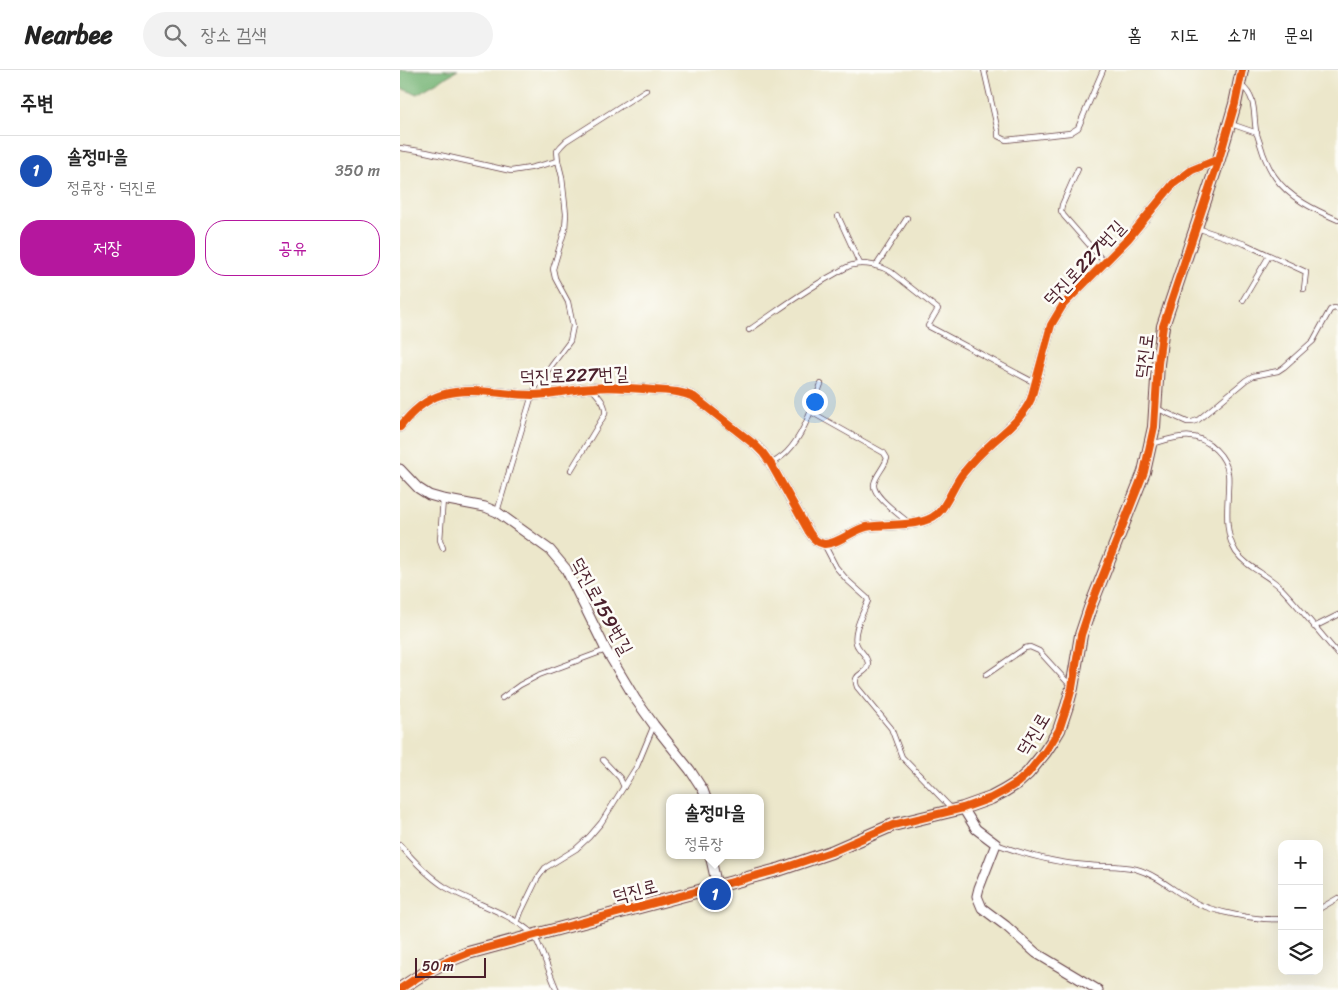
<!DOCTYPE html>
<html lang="ko">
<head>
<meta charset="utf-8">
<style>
  :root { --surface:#fff; --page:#f2f2f2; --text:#222; --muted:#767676; --line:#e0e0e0; --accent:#b5179e }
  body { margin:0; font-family:Sriracha,"Poor Story",sans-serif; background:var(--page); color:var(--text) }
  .controls { position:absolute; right:15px; bottom:15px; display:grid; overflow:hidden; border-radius:10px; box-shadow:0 5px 20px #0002 }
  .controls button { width:45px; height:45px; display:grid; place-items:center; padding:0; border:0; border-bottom:1px solid var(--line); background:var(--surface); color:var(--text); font:25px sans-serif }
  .scale { position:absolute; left:15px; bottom:12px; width:71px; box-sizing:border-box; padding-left:5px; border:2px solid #4a1f2b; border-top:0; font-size:14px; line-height:18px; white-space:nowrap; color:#4a1f2b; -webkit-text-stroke:4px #fdfcf7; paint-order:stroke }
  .you { position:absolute; left:414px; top:331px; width:18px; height:18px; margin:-12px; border:4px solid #fff; border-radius:50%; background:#1a73e8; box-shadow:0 0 0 8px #1a73e833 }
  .badge { display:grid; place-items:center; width:32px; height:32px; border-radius:50%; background:var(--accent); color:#fff; font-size:16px; font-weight:700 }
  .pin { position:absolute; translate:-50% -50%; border:2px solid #fff; box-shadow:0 1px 5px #0006 }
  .popup { position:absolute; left:266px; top:724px; width:98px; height:65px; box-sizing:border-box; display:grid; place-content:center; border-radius:10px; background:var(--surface); filter:drop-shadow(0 1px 4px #0005); font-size:16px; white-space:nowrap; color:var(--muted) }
  .popup b { font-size:19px; color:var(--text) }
  .popup::after { content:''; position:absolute; left:50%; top:100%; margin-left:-10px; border:10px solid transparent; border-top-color:var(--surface) }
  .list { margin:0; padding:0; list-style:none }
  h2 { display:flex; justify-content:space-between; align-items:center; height:65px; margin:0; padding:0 20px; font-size:21px }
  h2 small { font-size:16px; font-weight:400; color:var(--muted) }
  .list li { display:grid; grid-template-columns:32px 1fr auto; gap:15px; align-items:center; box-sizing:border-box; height:70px; padding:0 20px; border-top:1px solid var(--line) }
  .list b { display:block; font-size:19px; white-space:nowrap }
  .list p { margin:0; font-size:16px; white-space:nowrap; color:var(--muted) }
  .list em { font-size:16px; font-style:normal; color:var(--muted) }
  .actions { display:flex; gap:10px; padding:15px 20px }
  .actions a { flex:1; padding:11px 0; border:1px solid var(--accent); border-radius:20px; text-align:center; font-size:18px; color:var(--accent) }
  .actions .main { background:var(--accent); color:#fff }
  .icon { flex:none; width:28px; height:28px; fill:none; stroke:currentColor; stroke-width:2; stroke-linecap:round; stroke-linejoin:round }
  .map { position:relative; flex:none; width:938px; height:920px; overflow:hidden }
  header { display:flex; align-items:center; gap:30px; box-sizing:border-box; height:70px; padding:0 25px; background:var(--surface); border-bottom:1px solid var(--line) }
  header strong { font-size:24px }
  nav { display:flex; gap:28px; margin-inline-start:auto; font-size:18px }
  .search { width:350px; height:45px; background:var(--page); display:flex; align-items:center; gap:12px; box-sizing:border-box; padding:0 18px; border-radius:28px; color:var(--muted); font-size:19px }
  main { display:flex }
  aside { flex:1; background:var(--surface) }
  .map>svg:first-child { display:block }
  .forest { fill:#75b475; stroke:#606a50 }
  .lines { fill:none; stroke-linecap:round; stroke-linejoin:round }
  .lane-casing { stroke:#623d43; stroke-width:6 }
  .street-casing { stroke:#623d43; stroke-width:11 }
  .secondary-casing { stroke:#623d43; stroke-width:14 }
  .lane { stroke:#fff; stroke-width:4.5 }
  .street { stroke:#fff; stroke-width:9 }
  .secondary { stroke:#fde4d1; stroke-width:12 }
  .cycleway-casing { stroke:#fdfcf7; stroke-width:11 }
  .cycleway { stroke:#e8590c; stroke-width:8 }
  .labels { text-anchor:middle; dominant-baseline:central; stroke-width:5; stroke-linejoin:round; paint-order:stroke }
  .street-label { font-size:19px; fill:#4a1f2b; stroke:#fdfcf7 }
</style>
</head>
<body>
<header>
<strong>Nearbee</strong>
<div class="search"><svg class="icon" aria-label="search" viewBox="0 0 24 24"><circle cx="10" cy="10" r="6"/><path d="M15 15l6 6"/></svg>장소 검색</div>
<nav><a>홈</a><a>지도</a><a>소개</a><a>문의</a></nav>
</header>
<main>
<aside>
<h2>주변<small></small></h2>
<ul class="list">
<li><span class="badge" style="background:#1a4fb4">1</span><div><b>솔정마을</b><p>정류장 · 덕진로</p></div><em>350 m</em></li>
</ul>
<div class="actions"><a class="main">저장</a><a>공유</a></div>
</aside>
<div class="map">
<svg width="938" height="920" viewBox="0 0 938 920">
  <rect width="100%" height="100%" fill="#fdfcf7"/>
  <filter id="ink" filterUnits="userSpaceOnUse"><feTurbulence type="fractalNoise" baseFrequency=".02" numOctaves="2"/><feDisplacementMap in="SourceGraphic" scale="10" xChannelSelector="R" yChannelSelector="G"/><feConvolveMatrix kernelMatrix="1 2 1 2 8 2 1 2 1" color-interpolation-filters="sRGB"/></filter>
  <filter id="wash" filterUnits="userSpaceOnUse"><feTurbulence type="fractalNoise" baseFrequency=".0096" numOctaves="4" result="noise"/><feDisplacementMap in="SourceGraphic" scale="20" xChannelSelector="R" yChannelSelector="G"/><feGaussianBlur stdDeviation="1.12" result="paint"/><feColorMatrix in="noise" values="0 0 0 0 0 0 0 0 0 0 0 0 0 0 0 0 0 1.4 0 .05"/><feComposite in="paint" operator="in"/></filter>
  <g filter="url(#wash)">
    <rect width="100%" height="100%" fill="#ece7cb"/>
    <path class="forest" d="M 0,0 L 58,0 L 17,24 L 0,18 Z"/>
  </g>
  <g filter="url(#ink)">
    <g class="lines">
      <defs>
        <g id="lane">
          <path d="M 584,0 L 598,61 L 598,66 L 606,70 L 670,63 L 678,58 L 703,0"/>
          <path d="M 841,15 C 857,28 853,43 856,61 C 858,68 861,76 863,83 C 866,91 870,100 875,107 C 889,128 915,140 938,150"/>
          <path d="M 831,54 L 857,63"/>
          <path d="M 0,78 L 26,82 L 111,101 L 130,98 L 158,91"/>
          <path d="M 678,99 L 662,135 L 661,141 L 664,146 L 705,193"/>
          <path d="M 438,146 L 460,194"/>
          <path d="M 797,158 L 845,174 L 906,202 L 904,219"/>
          <path d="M 476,196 L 507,148"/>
          <path d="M 843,230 L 869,186"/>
          <path d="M 349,260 C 376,242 403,221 433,205 C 439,202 447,196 453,195 C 465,192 481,196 491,202 L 538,239 L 528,256 L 635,313"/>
          <path d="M 756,338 L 787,352 L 792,352 L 798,350 L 846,310 L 853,306 L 878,301 L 884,297 L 913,271 L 930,240 L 934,238 L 938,239"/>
          <path d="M 411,342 L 484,383 L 487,388 C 485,397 476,404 474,414 C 472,426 500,445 509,453"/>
          <path d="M 752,374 C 776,367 796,359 816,380 C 822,386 827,394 828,403 C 829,409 828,416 828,422 C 827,442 825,465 836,482 C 847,498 867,504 881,518 C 901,539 919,562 938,584"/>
          <path d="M 371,394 C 377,390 382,387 387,382 C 404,365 413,335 421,314"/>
          <path d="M 171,400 L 205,344 C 207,334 198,326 192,319"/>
          <path d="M 43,429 L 40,470 L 43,478"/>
          <path d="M 97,442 L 132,325 L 137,315 L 170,271 L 173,256 L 168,232 L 155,208 L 153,199 L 165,159 L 166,144 L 162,107 L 158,91 L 157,81 L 161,76 L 166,71 L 246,20"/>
          <path d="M 424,474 L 436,497 L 447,510 L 467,528 L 468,531 C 463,543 450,566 458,577 C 461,582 468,587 468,594 C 468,605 451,602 457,617 L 491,658 L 502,687 L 552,739"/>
          <path d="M 914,557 L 938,545"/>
          <path d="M 586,605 L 625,578 L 630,577 L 639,581 L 670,615"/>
          <path d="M 102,628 L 120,615 L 139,605 L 206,580"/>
          <path d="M 203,690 L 220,708 L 224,717"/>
          <path d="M 596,774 C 626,785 654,793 686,795 C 702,797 720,795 736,799 C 757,805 773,820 792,831 C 812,842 859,851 882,849"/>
          <path d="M 0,775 C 13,790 28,806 45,817 C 72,833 109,842 133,864 C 138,869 152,910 157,920"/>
          <path d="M 919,839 L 938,828"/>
          <path d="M 117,853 L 121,842 L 137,809 L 145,798 L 176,779 L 189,767 L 201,753 L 237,696 L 254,655"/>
        </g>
        <g id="street">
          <path d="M 0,357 C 10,344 25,330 41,325 C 72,316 102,325 132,325 C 153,325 173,319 193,318 C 213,316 233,318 254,320 C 268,321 281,321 294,327 L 355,375 L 363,383 L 371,394 L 409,462 C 412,467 417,473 424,474 C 436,475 453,460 466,457 C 488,453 521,458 537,444 C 548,435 554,413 564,402 C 573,391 583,381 593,372 C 608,359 623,347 631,329 L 651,255 L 663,235 L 728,169 L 773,114 L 792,100 L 819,89"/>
          <path d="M 0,399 L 18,418 L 29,425 L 43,429 L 85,437 L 97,442 L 150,480 L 166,499 L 206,580 L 236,630 L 254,655 L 290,700 L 303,720 L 306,728"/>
          <path d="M 563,738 L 576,759 L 596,774 L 579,818 L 577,826 L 582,838 L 606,856 L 636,883 L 698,920"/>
          <path d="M 310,785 L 317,816"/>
        </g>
        <path id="secondary" d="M 0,919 C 21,904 43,892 68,883 L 381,799 L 431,782 L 493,755 L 563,738 L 591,728 L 604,721 L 617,713 L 628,703 L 645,682 L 653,670 L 659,660 L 667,636 L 672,618 L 681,565 L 690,538 L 744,402 L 754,357 L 758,294 L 763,256 L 819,89 L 835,34 L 842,0"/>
      </defs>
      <use href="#lane" class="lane-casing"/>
      <use href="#street" class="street-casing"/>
      <use href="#secondary" class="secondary-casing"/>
      <use href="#lane" class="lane"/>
      <use href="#street" class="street"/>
      <use href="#secondary" class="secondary"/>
      <defs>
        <g id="cycleway">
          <path d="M 0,357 C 10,344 25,330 41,325 C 72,316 102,325 132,325 C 153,325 173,319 193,318 C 213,316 233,318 254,320 C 268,321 281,321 294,327 L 355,375 L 363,383 L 371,394 L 409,462 C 412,467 417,473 424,474 C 436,475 453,460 466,457 C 488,453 521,458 537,444 C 548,435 554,413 564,402 C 573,391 583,381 593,372 C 608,359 623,347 631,329 L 651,255 L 663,235 L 728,169 L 773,114 L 792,100 L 819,89"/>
          <path d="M 0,919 C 21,904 43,892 68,883 L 381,799 L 431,782 L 493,755 L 563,738 L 591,728 L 604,721 L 617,713 L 628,703 L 645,682 L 653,670 L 659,660 L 667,636 L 672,618 L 681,565 L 690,538 L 744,402 L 754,357 L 758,294 L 763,256 L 819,89 L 835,34 L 842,0"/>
        </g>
      </defs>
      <use href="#cycleway" class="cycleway-casing"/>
      <use href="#cycleway" class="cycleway"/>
    </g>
  </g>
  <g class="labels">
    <g class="street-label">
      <text transform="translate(684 193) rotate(-47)">덕진로227번길</text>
      <text transform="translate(744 286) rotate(-83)">덕진로</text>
      <text transform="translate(174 305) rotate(-2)">덕진로227번길</text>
      <text transform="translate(202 536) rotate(61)">덕진로159번길</text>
      <text transform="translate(633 664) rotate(-59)">덕진로</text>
      <text transform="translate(235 821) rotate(-15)">덕진로</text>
    </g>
  </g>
</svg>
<div class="controls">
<button>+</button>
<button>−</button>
<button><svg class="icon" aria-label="layers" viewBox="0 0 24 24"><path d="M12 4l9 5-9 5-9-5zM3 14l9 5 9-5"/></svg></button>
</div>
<div class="scale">50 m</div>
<div class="you"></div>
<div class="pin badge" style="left:315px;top:824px;background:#1a4fb4">1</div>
<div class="popup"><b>솔정마을</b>정류장</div>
</div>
</main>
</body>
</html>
